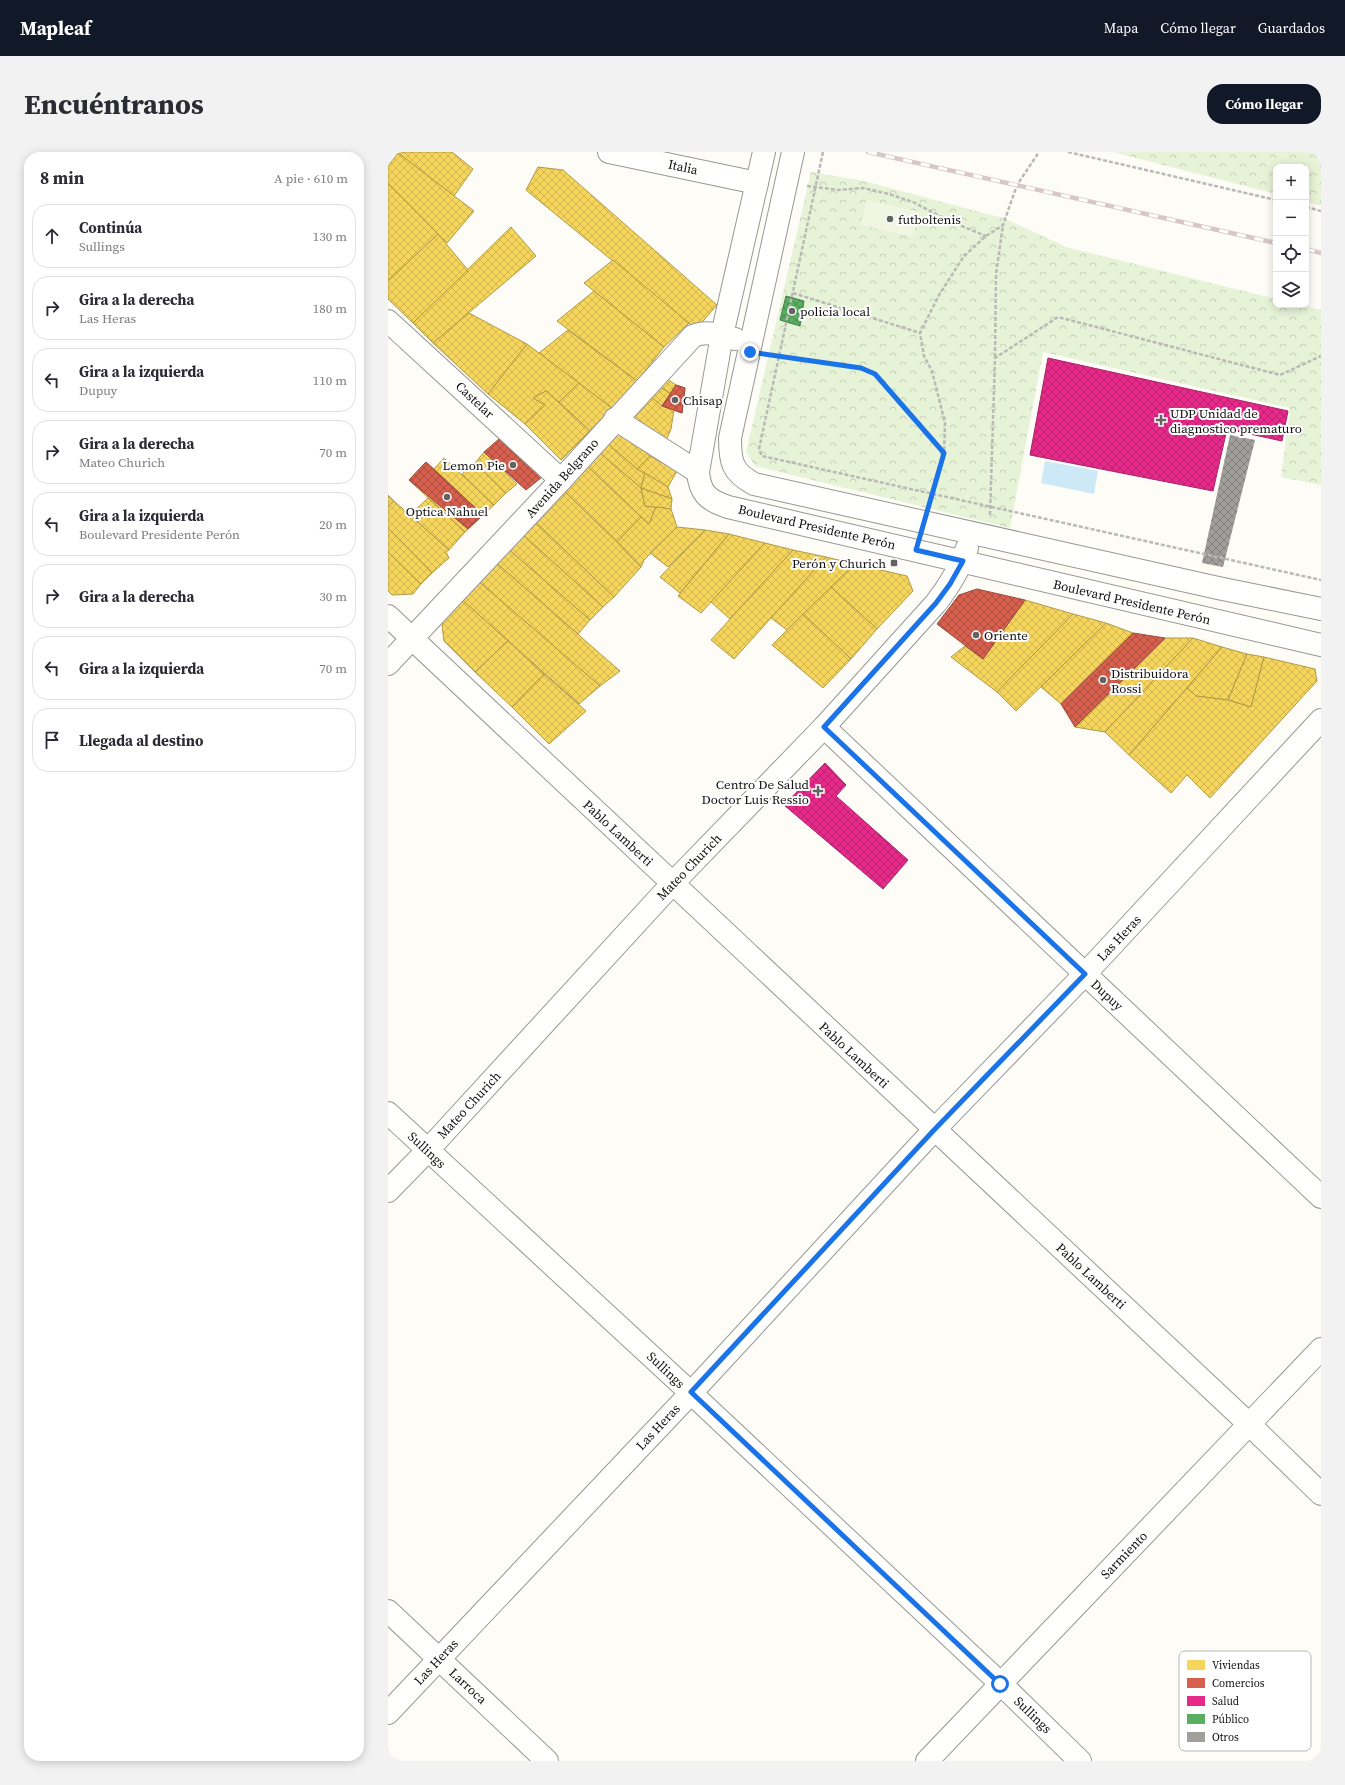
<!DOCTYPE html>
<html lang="es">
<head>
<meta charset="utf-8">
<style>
  :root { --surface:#fff; --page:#f2f2f3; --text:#2b2b33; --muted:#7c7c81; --line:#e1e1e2; --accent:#111827 }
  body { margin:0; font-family:"Source Serif 4",serif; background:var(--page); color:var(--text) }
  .controls { position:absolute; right:12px; top:12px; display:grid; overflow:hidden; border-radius:8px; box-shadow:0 2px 10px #0003 }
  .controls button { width:36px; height:36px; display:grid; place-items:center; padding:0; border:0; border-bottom:1px solid var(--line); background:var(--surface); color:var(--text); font:20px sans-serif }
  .stop { position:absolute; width:12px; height:12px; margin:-9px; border:3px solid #1a73e8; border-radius:50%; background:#fff }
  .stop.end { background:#1a73e8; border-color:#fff; box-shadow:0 1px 4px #0008 }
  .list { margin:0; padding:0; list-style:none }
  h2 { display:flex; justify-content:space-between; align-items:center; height:52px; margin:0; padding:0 16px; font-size:17px }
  h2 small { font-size:13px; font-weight:400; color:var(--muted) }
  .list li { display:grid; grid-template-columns:26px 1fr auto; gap:12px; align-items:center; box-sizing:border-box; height:64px; margin:0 8px 8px; padding:0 8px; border:1px solid var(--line); border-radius:16px }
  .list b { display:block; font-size:15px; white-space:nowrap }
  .list p { margin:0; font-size:13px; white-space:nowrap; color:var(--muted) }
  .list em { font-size:13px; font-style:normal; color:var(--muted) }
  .icon { flex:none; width:22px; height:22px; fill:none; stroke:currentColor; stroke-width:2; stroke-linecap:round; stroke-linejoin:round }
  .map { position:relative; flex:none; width:933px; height:1609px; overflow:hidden; border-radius:16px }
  header { display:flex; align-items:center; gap:24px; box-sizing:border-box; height:56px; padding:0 20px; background:var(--accent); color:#fff }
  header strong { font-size:19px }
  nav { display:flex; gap:22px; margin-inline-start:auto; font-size:14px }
  .intro { display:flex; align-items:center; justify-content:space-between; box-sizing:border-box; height:96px; padding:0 24px }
  h1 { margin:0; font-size:28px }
  .button { padding:10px 18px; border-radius:16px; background:var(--accent); color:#fff; font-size:14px; font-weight:700 }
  main { display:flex; gap:24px; padding:0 24px }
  aside { flex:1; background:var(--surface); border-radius:16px; box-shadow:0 2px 10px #0003 }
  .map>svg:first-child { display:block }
  .park { fill:url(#park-crowns) }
  .pitch { fill:#f0f6e1 }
  .water { fill:#cde8f7 }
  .homes { fill:url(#homes-cross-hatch); stroke:#b19a46 }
  .shops { fill:url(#shops-cross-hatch); stroke:#9b483b }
  .health { fill:url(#health-cross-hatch); stroke:#a72266 }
  .public { fill:url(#public-cross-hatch); stroke:#447f49 }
  .building { fill:url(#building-cross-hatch) }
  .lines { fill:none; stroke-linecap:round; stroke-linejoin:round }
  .minor-casing { stroke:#979795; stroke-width:24 }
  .path { stroke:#b9b9b8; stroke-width:2.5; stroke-dasharray:4 2; stroke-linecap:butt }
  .minor { stroke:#fffffe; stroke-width:22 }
  .rail-casing { stroke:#d9c6c7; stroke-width:4.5 }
  .rail { stroke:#fff; stroke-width:3; stroke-dasharray:9; stroke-linecap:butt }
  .route { stroke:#1a73e8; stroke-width:5 }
  .poi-dot { fill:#646362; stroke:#fff; stroke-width:1.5 }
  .labels { text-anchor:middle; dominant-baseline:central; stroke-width:4; stroke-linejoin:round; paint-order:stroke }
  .street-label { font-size:13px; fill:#111; stroke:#fff }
  .poi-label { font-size:13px; fill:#111; stroke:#fff; text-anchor:start }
  .key { fill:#fff; stroke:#b8b8b8; stroke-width:1 }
  .key-label { font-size:11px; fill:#111 }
</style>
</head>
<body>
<header>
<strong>Mapleaf</strong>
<nav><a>Mapa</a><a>Cómo llegar</a><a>Guardados</a></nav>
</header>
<div class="intro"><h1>Encuéntranos</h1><a class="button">Cómo llegar</a></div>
<main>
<aside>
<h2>8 min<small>A pie · 610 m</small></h2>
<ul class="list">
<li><svg class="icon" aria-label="ahead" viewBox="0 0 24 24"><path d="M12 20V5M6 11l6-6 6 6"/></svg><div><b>Continúa</b><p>Sullings</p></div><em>130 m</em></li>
<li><svg class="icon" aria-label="right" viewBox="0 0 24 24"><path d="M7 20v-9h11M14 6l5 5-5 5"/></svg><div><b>Gira a la derecha</b><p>Las Heras</p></div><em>180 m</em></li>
<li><svg class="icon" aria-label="left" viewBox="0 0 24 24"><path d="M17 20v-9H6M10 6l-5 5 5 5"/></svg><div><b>Gira a la izquierda</b><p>Dupuy</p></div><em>110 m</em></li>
<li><svg class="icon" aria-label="right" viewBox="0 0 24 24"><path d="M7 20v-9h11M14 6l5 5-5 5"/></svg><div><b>Gira a la derecha</b><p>Mateo Churich</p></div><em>70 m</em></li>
<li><svg class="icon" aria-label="left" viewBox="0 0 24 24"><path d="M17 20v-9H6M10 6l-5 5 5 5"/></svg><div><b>Gira a la izquierda</b><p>Boulevard Presidente Perón</p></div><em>20 m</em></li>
<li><svg class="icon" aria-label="right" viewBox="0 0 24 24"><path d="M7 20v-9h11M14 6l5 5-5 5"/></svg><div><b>Gira a la derecha</b></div><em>30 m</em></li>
<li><svg class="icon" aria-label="left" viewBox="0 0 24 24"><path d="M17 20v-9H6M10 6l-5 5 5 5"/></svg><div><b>Gira a la izquierda</b></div><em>70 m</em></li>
<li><svg class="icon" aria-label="arrive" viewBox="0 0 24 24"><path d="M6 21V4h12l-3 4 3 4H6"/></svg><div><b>Llegada al destino</b></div></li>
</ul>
</aside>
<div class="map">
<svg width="933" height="1609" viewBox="0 0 933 1609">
  <defs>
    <pattern id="park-crowns" width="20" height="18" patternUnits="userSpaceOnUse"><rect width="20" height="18" fill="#e7f3d7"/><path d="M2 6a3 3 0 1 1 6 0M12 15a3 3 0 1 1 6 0" fill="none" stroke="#c5cfb8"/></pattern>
    <pattern id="homes-cross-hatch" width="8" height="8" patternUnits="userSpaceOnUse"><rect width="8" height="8" fill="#f6d55c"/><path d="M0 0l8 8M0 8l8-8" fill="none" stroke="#d2b64f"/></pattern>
    <pattern id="shops-cross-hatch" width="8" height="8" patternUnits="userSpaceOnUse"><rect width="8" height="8" fill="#d6604d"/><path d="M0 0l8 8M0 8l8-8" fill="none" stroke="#ac4e3f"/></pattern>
    <pattern id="health-cross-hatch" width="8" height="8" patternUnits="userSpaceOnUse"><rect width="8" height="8" fill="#e7298a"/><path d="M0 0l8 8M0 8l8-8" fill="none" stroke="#ba226f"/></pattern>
    <pattern id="public-cross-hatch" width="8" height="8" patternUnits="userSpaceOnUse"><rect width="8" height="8" fill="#5aae61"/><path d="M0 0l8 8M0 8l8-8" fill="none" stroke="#498c4f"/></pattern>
    <pattern id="building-cross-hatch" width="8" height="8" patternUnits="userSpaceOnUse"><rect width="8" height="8" fill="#a19f9c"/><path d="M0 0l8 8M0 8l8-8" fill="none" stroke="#82807e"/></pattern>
  </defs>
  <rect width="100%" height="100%" fill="#fdfcf7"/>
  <g class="park">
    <path d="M 725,0 L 933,0 L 933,54 L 918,50 L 918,15 L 888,15 L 888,42 Z"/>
    <path d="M 423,20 L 476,29 L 618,67 L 678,95 L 888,147 L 888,153 L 913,153 L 933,158 L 933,333 L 893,325 L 902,256 L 655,200 L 622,376 L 367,314 L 358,300 Z"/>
  </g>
  <path class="pitch" d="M 478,48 L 531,60 L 525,85 L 473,73 Z"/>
  <path class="water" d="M 657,309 L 710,319 L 706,342 L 653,331 Z"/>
  <g class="homes">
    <path d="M 12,0 L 64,0 L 85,17 L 66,44 L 10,1 Z"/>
    <path d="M 10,1 L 86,59 L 59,91 L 0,31 L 0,14 Z"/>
    <path d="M 150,15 L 175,18 L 329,153 L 308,177 L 138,38 Z"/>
    <path d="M 0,31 L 50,82 L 0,129 Z"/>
    <path d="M 123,75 L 148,104 L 45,191 L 25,171 Z"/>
    <path d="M 50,82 L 80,118 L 25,171 L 0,147 L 0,129 Z"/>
    <path d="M 225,108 L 301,171 L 276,195 L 196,131 Z"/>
    <path d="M 206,139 L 276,195 L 249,229 L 169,169 Z"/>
    <path d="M 81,161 L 139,192 L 100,242 L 45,191 Z"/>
    <path d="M 180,178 L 249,229 L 225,257 L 151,201 Z"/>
    <path d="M 139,192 L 191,231 L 171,250 L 158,239 L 145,246 L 157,253 L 137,272 L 100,242 Z"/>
    <path d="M 276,225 L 288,233 L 283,242 L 269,233 Z"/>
    <path d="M 191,231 L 225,257 L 202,279 L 171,250 Z"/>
    <path d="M 269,233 L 283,242 L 274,254 L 260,242 Z"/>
    <path d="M 288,233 L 297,236 L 294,261 L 274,254 Z"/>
    <path d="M 158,239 L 202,279 L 173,308 L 137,272 L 157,253 L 145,246 Z"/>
    <path d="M 260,242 L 274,254 L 286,258 L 283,277 L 276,293 L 239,263 Z"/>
    <path d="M 231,279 L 262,304 L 249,317 L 219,291 Z"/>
    <path d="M 219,291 L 249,317 L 257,321 L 253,336 L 211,300 Z"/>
    <path d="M 96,300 L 129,332 L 118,341 L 87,311 Z"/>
    <path d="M 211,300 L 253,336 L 257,354 L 268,355 L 261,372 L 200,315 Z"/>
    <path d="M 262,304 L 289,319 L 280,335 L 249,317 Z"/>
    <path d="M 56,306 L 106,353 L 95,363 L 46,317 Z"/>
    <path d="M 38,310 L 95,363 L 77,380 L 21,328 Z"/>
    <path d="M 87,311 L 118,341 L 106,353 L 74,322 Z"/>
    <path d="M 200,315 L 253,365 L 229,390 L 176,339 Z"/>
    <path d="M 257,321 L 280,335 L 284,347 L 253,336 Z"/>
    <path d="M 253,336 L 284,347 L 283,357 L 257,354 Z"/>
    <path d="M 176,339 L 229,390 L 253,415 L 226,445 L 146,369 Z"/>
    <path d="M 0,343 L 6,349 L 0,355 Z"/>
    <path d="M 40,346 L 77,380 L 61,398 L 22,363 Z"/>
    <path d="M 6,349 L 61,398 L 58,400 L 61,406 L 44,421 L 0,376 L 0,355 Z"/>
    <path d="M 268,355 L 283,357 L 289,375 L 256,408 L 253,415 L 229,390 L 253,365 L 261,372 Z"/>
    <path d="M 146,369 L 226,445 L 215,455 L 134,382 Z"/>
    <path d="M 289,375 L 317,378 L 280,415 L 262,401 Z"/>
    <path d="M 0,376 L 44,421 L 33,432 L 0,400 Z"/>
    <path d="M 317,378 L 341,382 L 292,441 L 272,425 Z"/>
    <path d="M 134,382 L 215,455 L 202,468 L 119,396 Z"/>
    <path d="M 341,382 L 377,391 L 313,461 L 290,444 Z"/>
    <path d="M 377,391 L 405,398 L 342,467 L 323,450 Z"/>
    <path d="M 119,396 L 202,468 L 190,482 L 106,409 Z"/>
    <path d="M 405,398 L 438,405 L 346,507 L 323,488 Z"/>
    <path d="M 0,400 L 33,432 L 25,442 L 4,443 L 0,439 Z"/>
    <path d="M 438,405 L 467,412 L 399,478 L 383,466 Z"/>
    <path d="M 106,409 L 232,519 L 212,534 L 89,428 Z"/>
    <path d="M 467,412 L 519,424 L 525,439 L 489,477 L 443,435 Z"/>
    <path d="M 89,428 L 212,534 L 191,552 L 72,446 Z"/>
    <path d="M 443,435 L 489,477 L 463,507 L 415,462 Z"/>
    <path d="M 72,446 L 120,489 L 87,520 L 56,489 L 53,465 Z"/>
    <path d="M 637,448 L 685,462 L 609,540 L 563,505 L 577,494 L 595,507 Z"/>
    <path d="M 415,462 L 463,507 L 435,536 L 384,493 Z"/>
    <path d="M 685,462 L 718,471 L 628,559 L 609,540 Z"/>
    <path d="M 718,471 L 745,481 L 673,552 L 653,535 Z"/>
    <path d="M 777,486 L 805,486 L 717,580 L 687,575 Z"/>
    <path d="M 805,486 L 834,495 L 741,603 L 717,580 Z"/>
    <path d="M 120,489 L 156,522 L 124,555 L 87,520 Z"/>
    <path d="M 834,495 L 859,502 L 840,548 L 808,544 L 799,536 Z"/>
    <path d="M 859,502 L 876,505 L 863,555 L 840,548 Z"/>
    <path d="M 876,505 L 927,517 L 929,529 L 822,646 L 799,623 L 783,641 L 741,603 L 799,536 L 808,544 L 840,548 L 863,555 Z"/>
    <path d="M 156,522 L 198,559 L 161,592 L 124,555 Z"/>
  </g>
  <g class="shops">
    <path d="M 288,233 L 297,236 L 294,261 L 274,254 Z"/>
    <path d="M 111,287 L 154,325 L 138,338 L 96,300 Z"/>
    <path d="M 38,310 L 95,363 L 80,377 L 21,328 Z"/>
    <path d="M 589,437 L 637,448 L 595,507 L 549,472 L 571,443 Z"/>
    <path d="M 745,481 L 777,486 L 687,575 L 673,552 Z"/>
  </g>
  <g class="health">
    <path d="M 660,206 L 900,259 L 894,289 L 839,277 L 825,339 L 642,303 Z"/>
    <path d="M 437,611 L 458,633 L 448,644 L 520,708 L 495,737 L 396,653 Z"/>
  </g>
  <path class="public" d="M 398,144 L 416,149 L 412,174 L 392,168 Z"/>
  <path class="building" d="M 842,283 L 867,288 L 835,415 L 814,411 Z"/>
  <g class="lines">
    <defs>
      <g id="minor">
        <path d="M 221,0 L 369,31"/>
        <path d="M 376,0 L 334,183 L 310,320 C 312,341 319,348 340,355 L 933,493"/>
        <path d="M 405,0 L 342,286 C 342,310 344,320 366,332 L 830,436 L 933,457"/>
        <path d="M 0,169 L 173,328"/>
        <path d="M 227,267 L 310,320"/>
        <path d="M 0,464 L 862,1273 L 933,1342"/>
        <path d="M 0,512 L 173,328 L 305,184 C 318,178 334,183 347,187"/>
        <path d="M 436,575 L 933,1045"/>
        <path d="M 0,961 L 303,1241 L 612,1531 L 692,1609"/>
        <path d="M 0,1039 L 39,999 L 284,732 L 436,575 L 548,451 C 561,434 572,417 579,396"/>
        <path d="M 0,1459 L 159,1609"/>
        <path d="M 0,1561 L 303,1241 L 546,978 L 697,822 L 933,568"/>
        <path d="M 539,1609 L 933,1197"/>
      </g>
    </defs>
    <use href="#minor" class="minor-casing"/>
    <g class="path">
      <path d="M 435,0 L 371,297 L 374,304 L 933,428"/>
      <path d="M 680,0 L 888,48"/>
      <path d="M 419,34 L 450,38 L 475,36 L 501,42 L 525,50 L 559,68 L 598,84"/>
      <path d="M 918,55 L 933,59"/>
      <path d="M 405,141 L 532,181"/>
      <path d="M 383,203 L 473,216 L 487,221 L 555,301"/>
      <path d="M 607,205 L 608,122 L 615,73"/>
      <path d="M 541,350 L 556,301 L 557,271 L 544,219 L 536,204 L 532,181 L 551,143 L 576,104 L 598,84 L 615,73 L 629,33 L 651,0"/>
      <path d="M 602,363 L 607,206 L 670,165 L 892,223 L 933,204"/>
    </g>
    <use href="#minor" class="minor"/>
    <defs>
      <g id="rail">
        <path d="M 480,0 L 888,91"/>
        <path d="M 918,97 L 933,101"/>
      </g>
    </defs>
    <use href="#rail" class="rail-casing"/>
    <use href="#rail" class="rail"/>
  </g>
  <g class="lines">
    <path class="route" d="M 362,200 L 473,216 L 487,222 L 556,301 L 528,398 L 575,409 L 562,432 L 548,451 L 436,575 L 697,822 L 546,978 L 303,1240 L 612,1532"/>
  </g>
  <g class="poi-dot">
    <circle cx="502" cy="67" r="4"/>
    <circle cx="404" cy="159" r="4"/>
    <circle cx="287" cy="248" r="4"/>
    <path d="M771 262h4v4h4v4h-4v4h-4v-4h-4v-4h4z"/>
    <circle cx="125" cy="313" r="4"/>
    <circle cx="59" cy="345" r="4"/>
    <rect x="502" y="407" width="8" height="8" rx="2"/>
    <circle cx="588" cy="483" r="4"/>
    <circle cx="715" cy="528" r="4"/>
    <path d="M428 633h4v4h4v4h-4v4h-4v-4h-4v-4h4z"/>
  </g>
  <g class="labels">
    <g class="street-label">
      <text transform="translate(295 15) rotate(12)">Italia</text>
      <text transform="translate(87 248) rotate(43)">Castelar</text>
      <text transform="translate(174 326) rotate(-48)">Avenida Belgrano</text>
      <text transform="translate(429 375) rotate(13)">Boulevard Presidente Perón</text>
      <text transform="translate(744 450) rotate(13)">Boulevard Presidente Perón</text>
      <text transform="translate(230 681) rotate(43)">Pablo Lamberti</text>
      <text transform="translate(301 715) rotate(-46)">Mateo Churich</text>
      <text transform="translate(731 786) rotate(-47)">Las Heras</text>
      <text transform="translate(719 843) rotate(43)">Dupuy</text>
      <text transform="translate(466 903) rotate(43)">Pablo Lamberti</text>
      <text transform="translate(81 953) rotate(-47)">Mateo Churich</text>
      <text transform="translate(39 998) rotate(43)">Sullings</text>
      <text transform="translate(703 1124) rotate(43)">Pablo Lamberti</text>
      <text transform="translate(278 1218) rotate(43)">Sullings</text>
      <text transform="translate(270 1275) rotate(-47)">Las Heras</text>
      <text transform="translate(736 1403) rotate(-46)">Sarmiento</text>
      <text transform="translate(48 1510) rotate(-47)">Las Heras</text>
      <text transform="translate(80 1534) rotate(43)">Larroca</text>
      <text transform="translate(645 1563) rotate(44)">Sullings</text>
    </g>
    <g class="poi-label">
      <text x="510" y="67">futboltenis</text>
      <text x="412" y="159">policia local</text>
      <text x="295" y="248">Chisap</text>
      <text x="782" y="261">UDP Unidad de<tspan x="782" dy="15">diagnostico prematuro</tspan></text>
      <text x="117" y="313" text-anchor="end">Lemon Pie</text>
      <text x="59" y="359" text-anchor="middle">Optica Nahuel</text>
      <text x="498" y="411" text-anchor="end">Perón y Churich</text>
      <text x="596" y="483">Oriente</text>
      <text x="723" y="521">Distribuidora<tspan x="723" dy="15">Rossi</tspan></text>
      <text x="421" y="632" text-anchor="end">Centro De Salud<tspan x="421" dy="15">Doctor Luis Ressio</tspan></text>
    </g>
  </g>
  <rect x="791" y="1499" width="132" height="100" rx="6" class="key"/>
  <rect x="799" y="1508" width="18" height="10" fill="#f6d55c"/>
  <rect x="799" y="1526" width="18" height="10" fill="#d6604d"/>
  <rect x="799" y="1544" width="18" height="10" fill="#e7298a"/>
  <rect x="799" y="1562" width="18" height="10" fill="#5aae61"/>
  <rect x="799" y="1580" width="18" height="10" fill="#a19f9c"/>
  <g class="key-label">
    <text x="824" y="1517">Viviendas</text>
    <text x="824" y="1535">Comercios</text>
    <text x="824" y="1553">Salud</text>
    <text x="824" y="1571">Público</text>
    <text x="824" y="1589">Otros</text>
  </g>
</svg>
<div class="controls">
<button>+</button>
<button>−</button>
<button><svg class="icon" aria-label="locate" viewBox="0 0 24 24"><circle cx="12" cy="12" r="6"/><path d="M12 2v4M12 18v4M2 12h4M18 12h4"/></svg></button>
<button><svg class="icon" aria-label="layers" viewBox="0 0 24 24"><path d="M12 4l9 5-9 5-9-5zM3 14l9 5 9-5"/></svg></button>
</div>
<div class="stop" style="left:612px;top:1532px"></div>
<div class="stop end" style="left:362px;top:200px"></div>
</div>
</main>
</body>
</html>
